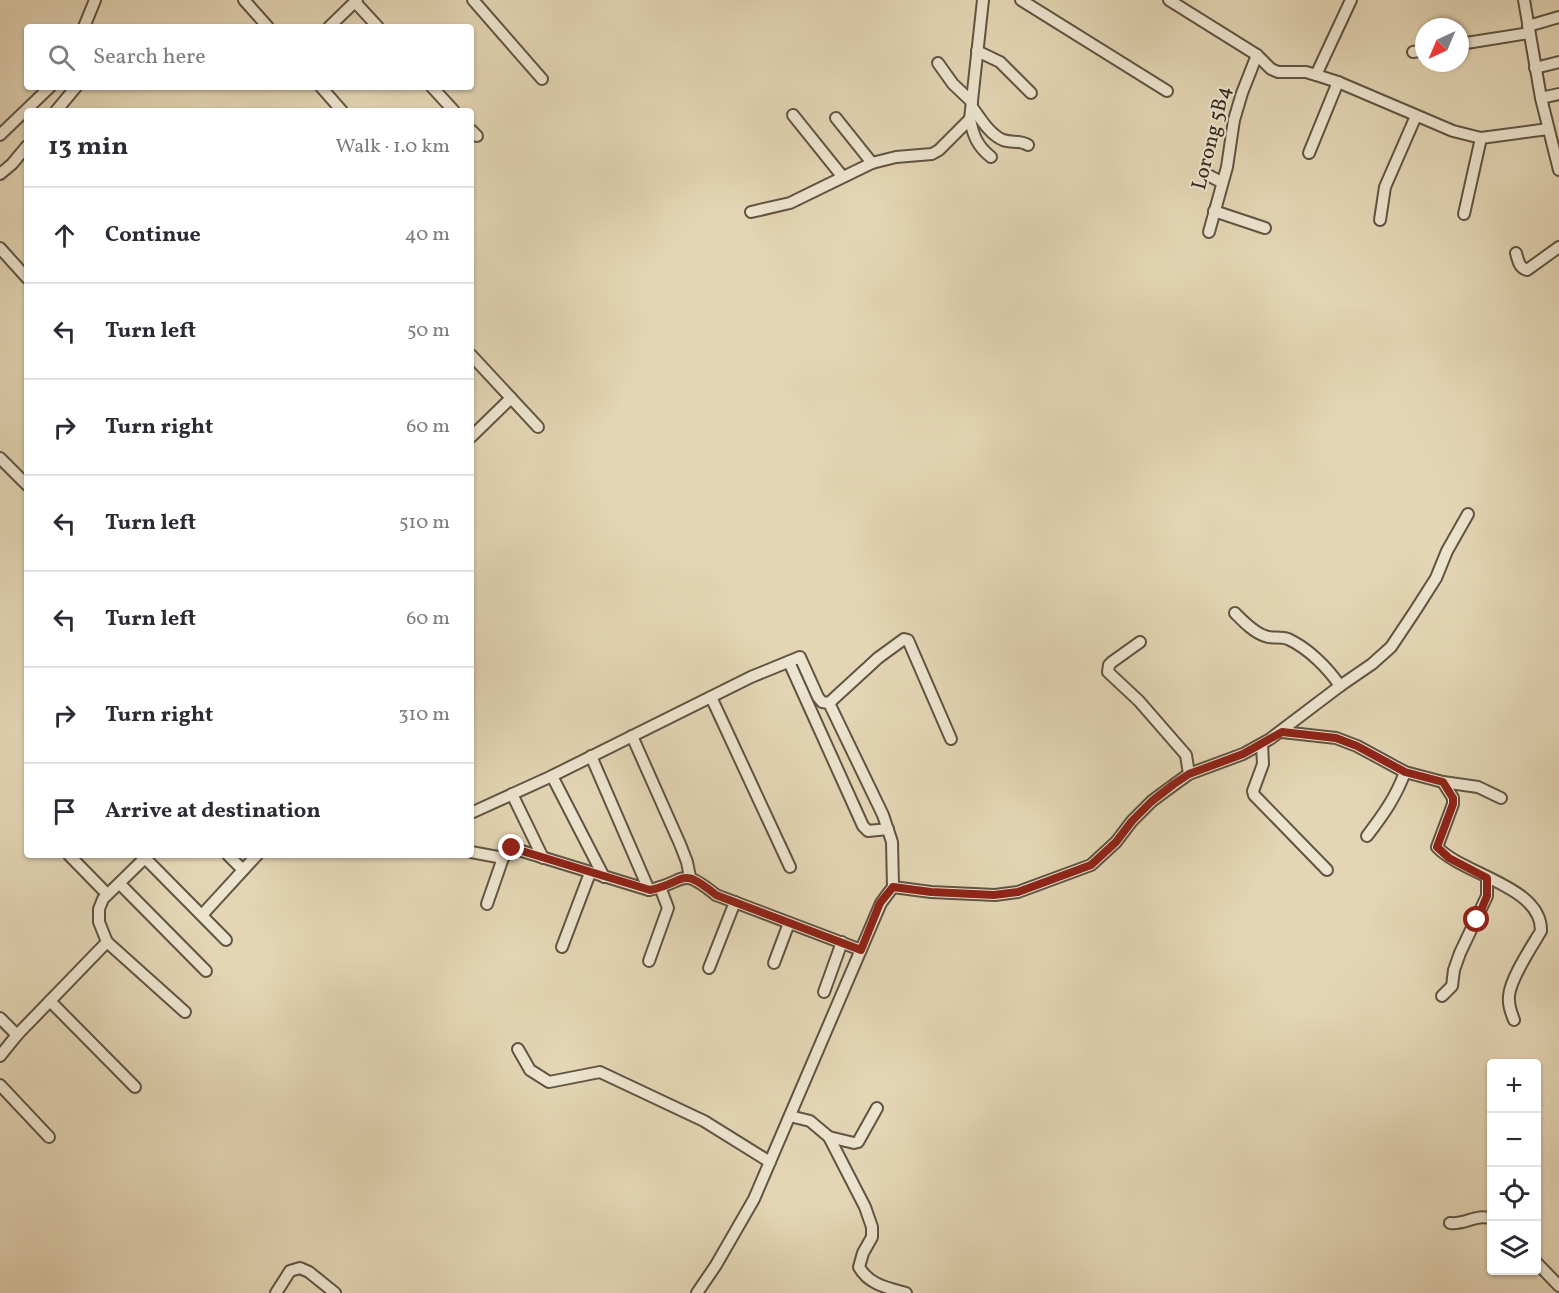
<!DOCTYPE html>
<html lang="en">
<head>
<meta charset="utf-8">
<style>
  :root { --surface:#fff; --page:#f7f7f7; --text:#2b2b33; --muted:#7c7c81; --line:#e1e1e2 }
  body { margin:0; font-family:Vollkorn,serif; background:var(--page); color:var(--text) }
  .controls { position:absolute; right:18px; bottom:18px; display:grid; overflow:hidden; border-radius:6px; box-shadow:0 2px 4px #0004 }
  .controls button { width:54px; height:54px; display:grid; place-items:center; padding:0; border:0; border-bottom:2px solid var(--line); background:var(--surface); color:var(--text); font:30px sans-serif }
  .compass { position:absolute; left:1415px; top:18px; width:54px; height:54px; border-radius:50%; background:var(--surface); box-shadow:0 2px 4px #0004; rotate:224deg }
  .stop { position:absolute; width:18px; height:18px; margin:-14px; border:4px solid #8f2418; border-radius:50%; background:#fff }
  .stop.end { background:#8f2418; border-color:#fff; box-shadow:0 2px 6px #0008 }
  .list { margin:0; padding:0; list-style:none }
  h2 { display:flex; justify-content:space-between; align-items:center; height:78px; margin:0; padding:0 24px; font-size:26px }
  h2 small { font-size:20px; font-weight:400; color:var(--muted) }
  .list li { display:grid; grid-template-columns:39px 1fr auto; gap:18px; align-items:center; box-sizing:border-box; height:96px; padding:0 24px; border-top:2px solid var(--line) }
  .list b { display:block; font-size:22px; white-space:nowrap }
  .list em { font-size:20px; font-style:normal; color:var(--muted) }
  .icon { flex:none; width:33px; height:33px; fill:none; stroke:currentColor; stroke-width:2; stroke-linecap:round; stroke-linejoin:round }
  .map { position:relative; flex:none; width:1559px; height:1293px; overflow:hidden }
  .search { position:absolute; background:var(--surface); box-shadow:0 2px 4px #0004; left:24px; top:24px; width:450px; height:66px; display:flex; align-items:center; gap:15px; box-sizing:border-box; padding:0 21px; border-radius:6px; color:var(--muted); font-size:22px }
  .panel { position:absolute; background:var(--surface); box-shadow:0 2px 4px #0004; left:24px; top:108px; width:450px; height:750px; border-radius:6px }
  .map>svg:first-child { display:block }
  .lines { fill:none; stroke-linecap:round; stroke-linejoin:round }
  .minor-casing { stroke:#605443; stroke-width:14 }
  .minor { stroke:#ede4cf; stroke-width:10 }
  .route { stroke:#8f2418; stroke-width:8 }
  .labels { text-anchor:middle; dominant-baseline:central; stroke-width:4.5; stroke-linejoin:round; paint-order:stroke }
  .street-label { font-size:21px; fill:#34281d; stroke:#ede4cf }
</style>
</head>
<body>
<div class="map">
<svg width="1559" height="1293" viewBox="0 0 1559 1293">
  <rect width="100%" height="100%" fill="#e4d6b5"/>
  <filter id="stains"><feTurbulence type="fractalNoise" baseFrequency=".00333" numOctaves="4"/><feColorMatrix values="0 0 0 0 .2 0 0 0 0 .09 0 0 0 0 .02 0 0 0 .5 -.17"/></filter>
  <radialGradient id="worn" r=".72"><stop offset=".6" stop-color="#630" stop-opacity="0"/><stop offset="1" stop-color="#630" stop-opacity=".3"/></radialGradient>
  <g class="lines">
    <defs>
      <g id="minor">
        <path d="M 244,0 L 268,27"/>
        <path d="M 473,0 L 542,79"/>
        <path d="M 1021,0 L 1167,91"/>
        <path d="M 1169,0 L 1257,55 L 1271,69 L 1278,72 L 1306,72 L 1316,75 L 1338,82 L 1453,131 L 1481,138 L 1548,129"/>
        <path d="M 1524,0 L 1541,98 L 1559,170"/>
        <path d="M 355,2 L 378,27"/>
        <path d="M 1528,26 L 1559,17"/>
        <path d="M 84,27 L 95,0"/>
        <path d="M 329,27 L 357,0"/>
        <path d="M 1460,44 L 1529,33"/>
        <path d="M 977,51 L 1000,62 L 1031,93"/>
        <path d="M 1413,52 L 1424,50"/>
        <path d="M 938,63 L 953,84 L 972,102"/>
        <path d="M 1535,68 L 1559,62"/>
        <path d="M 1316,75 L 1351,0"/>
        <path d="M 321,87 L 342,111"/>
        <path d="M 432,87 L 454,111"/>
        <path d="M 1541,98 L 1559,94"/>
        <path d="M 972,107 C 980,118 990,135 1003,140 C 1012,143 1020,140 1028,145"/>
        <path d="M 56,111 L 76,87"/>
        <path d="M 793,115 L 842,176"/>
        <path d="M 836,118 L 872,163"/>
        <path d="M 970,119 C 973,135 977,146 991,157"/>
        <path d="M 471,130 L 477,136"/>
        <path d="M 0,135 L 50,87"/>
        <path d="M 1309,153 L 1338,82"/>
        <path d="M 0,174 L 12,164 L 27,146"/>
        <path d="M 1208,175 L 1221,182"/>
        <path d="M 1214,211 L 1265,228"/>
        <path d="M 751,212 L 790,203 L 872,163 L 896,157 L 932,154 L 939,150 L 970,119 L 983,0"/>
        <path d="M 1464,214 L 1481,138"/>
        <path d="M 1380,220 L 1385,187 L 1416,116"/>
        <path d="M 1209,232 L 1227,167 L 1234,120 L 1242,93 L 1257,55"/>
        <path d="M 0,248 L 27,278"/>
        <path d="M 1516,253 C 1518,260 1519,268 1527,270 L 1559,247"/>
        <path d="M 471,355 L 538,427"/>
        <path d="M 471,437 L 511,398"/>
        <path d="M 0,458 L 27,485"/>
        <path d="M 1235,613 C 1243,621 1253,632 1265,636 C 1272,639 1280,636 1288,639 C 1308,648 1328,668 1340,686"/>
        <path d="M 1140,642 L 1112,662 L 1109,665 L 1108,672 L 1139,701 L 1186,755 L 1189,774"/>
        <path d="M 789,662 L 863,826 L 868,831 L 888,829"/>
        <path d="M 711,697 L 790,867"/>
        <path d="M 829,703 L 878,658 L 904,639 L 908,640 L 951,739"/>
        <path d="M 1282,732 L 1336,738 L 1357,746 L 1405,772 L 1443,782 L 1478,787 L 1501,798"/>
        <path d="M 632,736 L 680,844 L 687,862 L 690,877"/>
        <path d="M 1262,744 L 1263,764 L 1253,791 L 1254,795 L 1327,870"/>
        <path d="M 591,756 L 649,890"/>
        <path d="M 1443,782 L 1453,798 L 1453,804 L 1437,847 C 1463,875 1542,886 1541,931 C 1532,946 1510,979 1509,996 C 1508,1005 1511,1012 1514,1020"/>
        <path d="M 512,794 L 543,858"/>
        <path d="M 471,813 L 552,776"/>
        <path d="M 1367,836 C 1383,815 1396,797 1405,772"/>
        <path d="M 471,852 L 503,858 L 512,848 L 649,890 C 688,882 679,865 716,895 L 861,950"/>
        <path d="M 69,855 L 107,894"/>
        <path d="M 148,855 L 103,899 L 99,909 L 99,922 L 107,942 L 185,1012"/>
        <path d="M 228,855 L 243,870"/>
        <path d="M 145,858 L 226,940"/>
        <path d="M 604,877 L 552,776 L 751,677 L 800,657 L 818,697 L 822,702 L 829,703 L 883,815 L 892,842 L 893,887 L 881,903 L 754,1199 L 716,1265 L 697,1293"/>
        <path d="M 120,884 L 206,971"/>
        <path d="M 893,887 L 931,892 L 995,895 L 1018,892 L 1091,865 L 1116,842 L 1132,821 L 1152,801 L 1175,784 L 1189,774 L 1243,754 L 1270,739 L 1340,686 L 1372,664 L 1391,647 L 1415,611 L 1436,578 L 1447,551 L 1468,514"/>
        <path d="M 487,904 L 503,858"/>
        <path d="M 202,915 L 257,855"/>
        <path d="M 562,947 L 590,873"/>
        <path d="M 649,961 L 668,908 L 660,887"/>
        <path d="M 774,963 L 789,923"/>
        <path d="M 709,968 L 735,902"/>
        <path d="M 824,992 L 842,942"/>
        <path d="M 1442,996 L 1452,986 L 1454,970 L 1460,953 L 1487,896 L 1487,878"/>
        <path d="M 50,1001 L 135,1087"/>
        <path d="M 0,1018 L 17,1035"/>
        <path d="M 518,1049 L 530,1070 L 549,1082 L 600,1072 L 704,1121 L 770,1162"/>
        <path d="M 0,1056 L 17,1035 L 107,942"/>
        <path d="M 0,1085 L 49,1137"/>
        <path d="M 790,1116 L 810,1121 L 829,1137 L 854,1143 L 858,1142 L 877,1108"/>
        <path d="M 829,1137 L 865,1207 L 872,1227 L 872,1237 L 863,1253 L 859,1267 C 869,1285 888,1288 906,1293"/>
        <path d="M 1450,1223 C 1465,1225 1477,1213 1492,1219"/>
        <path d="M 1536,1262 L 1559,1286"/>
        <path d="M 276,1293 L 290,1271 L 300,1268 L 309,1272 L 335,1293"/>
      </g>
    </defs>
    <use href="#minor" class="minor-casing"/>
    <use href="#minor" class="minor"/>
  </g>
  <g class="lines">
    <path class="route" d="M 512,848 L 650,890 C 688,882 679,865 716,895 L 861,950 L 880,903 L 893,887 L 931,892 L 994,895 L 1018,892 L 1091,865 L 1116,842 L 1132,821 L 1152,801 L 1174,784 L 1189,774 L 1243,754 L 1282,732 L 1336,738 L 1357,746 L 1405,772 L 1443,782 L 1453,798 L 1453,804 L 1437,847 L 1449,858 L 1487,878 L 1487,896 L 1477,920"/>
  </g>
  <g class="labels">
    <g class="street-label">
      <text transform="translate(1212 138) rotate(-76)">Lorong 5B4</text>
    </g>
  </g>
  <rect width="100%" height="100%" filter="url(#stains)"/>
  <rect width="100%" height="100%" fill="url(#worn)"/>
</svg>
<div class="controls">
<button>+</button>
<button>−</button>
<button><svg class="icon" aria-label="locate" viewBox="0 0 24 24"><circle cx="12" cy="12" r="6"/><path d="M12 2v4M12 18v4M2 12h4M18 12h4"/></svg></button>
<button><svg class="icon" aria-label="layers" viewBox="0 0 24 24"><path d="M12 4l9 5-9 5-9-5zM3 14l9 5 9-5"/></svg></button>
</div>
<svg class="compass" viewBox="-18 -18 36 36"><path d="M0-13l5 13h-10z" fill="#e53935"/><path d="M0 13l5-13h-10z" fill="#7c7c81"/></svg>
<div class="stop" style="left:1477px;top:920px"></div>
<div class="stop end" style="left:512px;top:848px"></div>
<div class="search"><svg class="icon" aria-label="search" viewBox="0 0 24 24"><circle cx="10" cy="10" r="6"/><path d="M15 15l6 6"/></svg>Search here</div>
<section class="panel">
<h2>13 min<small>Walk · 1.0 km</small></h2>
<ul class="list">
<li><svg class="icon" aria-label="ahead" viewBox="0 0 24 24"><path d="M12 20V5M6 11l6-6 6 6"/></svg><div><b>Continue</b></div><em>40 m</em></li>
<li><svg class="icon" aria-label="left" viewBox="0 0 24 24"><path d="M17 20v-9H6M10 6l-5 5 5 5"/></svg><div><b>Turn left</b></div><em>50 m</em></li>
<li><svg class="icon" aria-label="right" viewBox="0 0 24 24"><path d="M7 20v-9h11M14 6l5 5-5 5"/></svg><div><b>Turn right</b></div><em>60 m</em></li>
<li><svg class="icon" aria-label="left" viewBox="0 0 24 24"><path d="M17 20v-9H6M10 6l-5 5 5 5"/></svg><div><b>Turn left</b></div><em>510 m</em></li>
<li><svg class="icon" aria-label="left" viewBox="0 0 24 24"><path d="M17 20v-9H6M10 6l-5 5 5 5"/></svg><div><b>Turn left</b></div><em>60 m</em></li>
<li><svg class="icon" aria-label="right" viewBox="0 0 24 24"><path d="M7 20v-9h11M14 6l5 5-5 5"/></svg><div><b>Turn right</b></div><em>310 m</em></li>
<li><svg class="icon" aria-label="arrive" viewBox="0 0 24 24"><path d="M6 21V4h12l-3 4 3 4H6"/></svg><div><b>Arrive at destination</b></div></li>
</ul>
</section>
</div>
</body>
</html>
